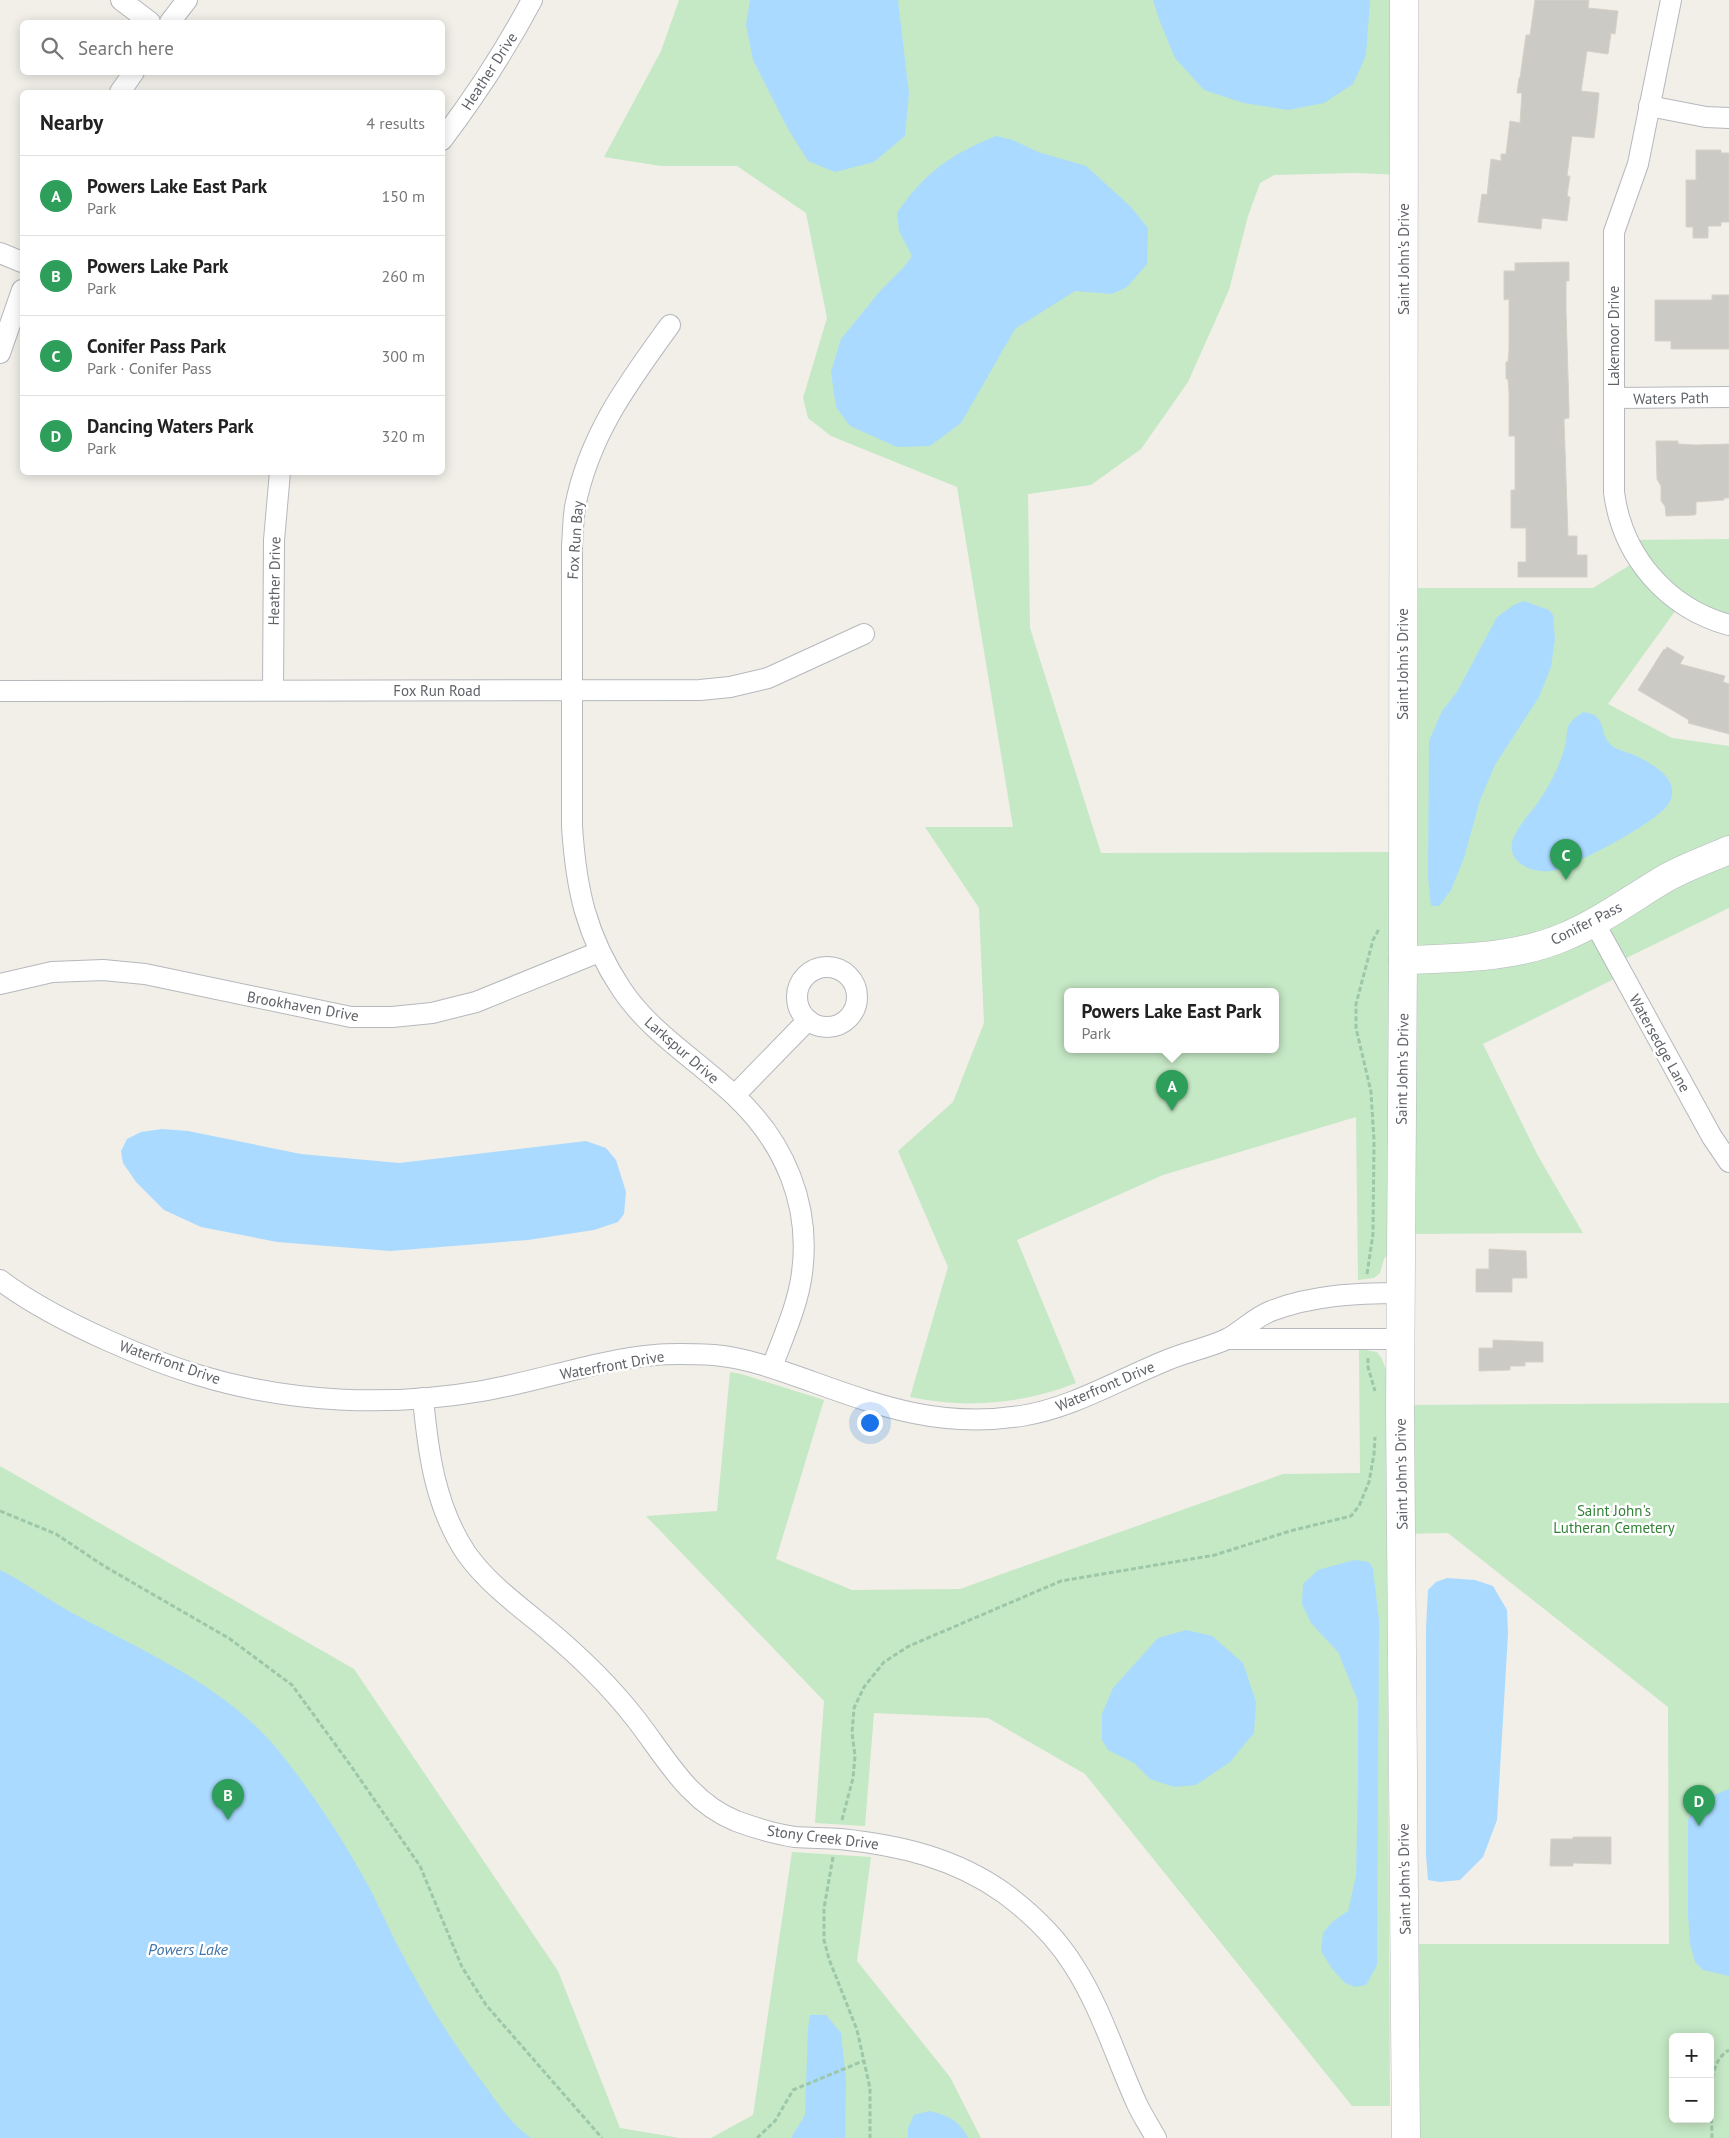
<!DOCTYPE html>
<html lang="en">
<head>
<meta charset="utf-8">
<style>
  :root { --surface:#fff; --page:#f6f6f6; --text:#222; --muted:#767676; --line:#e0e0e0; --accent:#ea580c }
  body { margin:0; font-family:"PT Sans",sans-serif; background:var(--page); color:var(--text) }
  .controls { position:absolute; right:15px; bottom:15px; display:grid; overflow:hidden; border-radius:8px; box-shadow:0 2px 12px #0003 }
  .controls button { width:45px; height:45px; display:grid; place-items:center; padding:0; border:0; border-bottom:1px solid var(--line); background:var(--surface); color:var(--text); font:25px sans-serif }
  .you { position:absolute; left:869px; top:1422px; width:18px; height:18px; margin:-12px; border:4px solid #fff; border-radius:50%; background:#1a73e8; box-shadow:0 0 0 8px #1a73e833 }
  .badge { display:grid; place-items:center; width:32px; height:32px; border-radius:50%; background:var(--accent); color:#fff; font-size:16px; font-weight:700 }
  .pin { position:absolute; translate:-50% -41px; filter:drop-shadow(0 1px 2px #0008) }
  .pin::after { content:''; position:absolute; top:26px; width:18px; height:15px; background:inherit; clip-path:polygon(0 0,100% 0,50% 100%) }
  .popup { position:absolute; left:1064px; top:988px; width:215px; height:65px; box-sizing:border-box; display:grid; place-content:center; border-radius:8px; background:var(--surface); filter:drop-shadow(0 1px 4px #0005); font-size:16px; white-space:nowrap; color:var(--muted) }
  .popup b { font-size:19px; color:var(--text) }
  .popup::after { content:''; position:absolute; left:50%; top:100%; margin-left:-10px; border:10px solid transparent; border-top-color:var(--surface) }
  .list { margin:0; padding:0; list-style:none }
  h2 { display:flex; justify-content:space-between; align-items:center; height:65px; margin:0; padding:0 20px; font-size:21px }
  h2 small { font-size:16px; font-weight:400; color:var(--muted) }
  .list li { display:grid; grid-template-columns:32px 1fr auto; gap:15px; align-items:center; box-sizing:border-box; height:80px; padding:0 20px; border-top:1px solid var(--line) }
  .list b { display:block; font-size:19px; white-space:nowrap }
  .list p { margin:0; font-size:16px; white-space:nowrap; color:var(--muted) }
  .list em { font-size:16px; font-style:normal; color:var(--muted) }
  .icon { flex:none; width:28px; height:28px; fill:none; stroke:currentColor; stroke-width:2; stroke-linecap:round; stroke-linejoin:round }
  .map { position:relative; flex:none; width:1729px; height:2138px; overflow:hidden }
  .search { position:absolute; background:var(--surface); box-shadow:0 2px 12px #0003; left:20px; top:20px; width:425px; height:55px; display:flex; align-items:center; gap:12px; box-sizing:border-box; padding:0 18px; border-radius:8px; color:var(--muted); font-size:19px }
  .panel { position:absolute; background:var(--surface); box-shadow:0 2px 12px #0003; left:20px; top:90px; width:425px; height:385px; border-radius:8px }
  .map>svg:first-child { display:block }
  .green { fill:#c5e8c5; fill-rule:evenodd }
  .water { fill:#aadaff }
  .building { fill:#cccac5; stroke:#d6d1c6 }
  .lines { fill:none; stroke-linecap:round; stroke-linejoin:round }
  .street-casing { stroke:#b5b8bc; stroke-width:22 }
  .secondary-casing { stroke:#b6babf; stroke-width:29 }
  .path { stroke:#9cc7a9; stroke-width:3; stroke-dasharray:5 2.5; stroke-linecap:butt }
  .street { stroke:#fff; stroke-width:20 }
  .secondary { stroke:#fff; stroke-width:28 }
  .labels { text-anchor:middle; dominant-baseline:central; stroke-width:5; stroke-linejoin:round; paint-order:stroke }
  .street-label { font-size:15px; fill:#5f6368; stroke:#fff }
  .park-label { font-size:15px; fill:#348238; stroke:#fff }
  .water-label { font-size:16px; font-style:italic; fill:#4174aa; stroke:#fff }
</style>
</head>
<body>
<div class="map">
<svg width="1729" height="2138" viewBox="0 0 1729 2138">
  <rect width="100%" height="100%" fill="#f1efe8"/>
  <g class="green">
    <path d="M 679,0 L 1404,0 L 1404,175 L 1354,173 L 1274,175 L 1260,183 L 1248,216 L 1229,290 L 1188,382 L 1141,449 L 1091,485 L 1028,494 L 1030,628 L 1101,853 L 1403,852 L 1402,588 L 1593,588 L 1638,560 L 1627,540 L 1729,539 L 1729,625 L 1681,603 L 1608,704 L 1672,738 L 1729,746 L 1729,908 L 1616,963 L 1622,975 L 1483,1044 L 1538,1156 L 1583,1233 L 1402,1234 L 1384,1259 L 1380,1273 L 1374,1278 L 1358,1280 L 1356,1117 L 1163,1175 L 1017,1240 L 1076,1383 C 1022,1404 967,1409 910,1397 L 948,1267 L 898,1151 L 953,1102 L 984,1023 L 979,908 L 925,827 L 1013,827 L 957,487 L 831,436 L 808,418 L 803,398 L 827,318 L 806,213 L 737,166 L 661,166 L 604,157 L 661,51 ZM 1068,992 L 1276,992 L 1276,1050 L 1068,1050 Z"/>
    <path d="M 1359,1349 L 1377,1352 L 1382,1359 L 1386,1370 L 1390,2106 L 1352,2106 L 1085,1774 L 988,1718 L 874,1713 L 865,1826 L 815,1823 L 824,1701 L 646,1516 L 717,1511 L 730,1372 L 741,1374 L 824,1400 L 776,1559 L 852,1590 L 960,1589 L 1283,1474 L 1360,1473 Z"/>
    <path d="M 1729,1403 L 1729,2138 L 1406,2138 L 1404,1944 L 1669,1944 L 1668,1707 L 1448,1533 L 1401,1534 L 1400,1405 ZM 1673,2037 L 1710,2037 L 1710,2119 L 1673,2119 Z"/>
    <path d="M 0,1466 L 354,1669 L 558,1971 L 620,2128 L 680,2138 L 0,2138 Z"/>
    <path d="M 792,1852 L 871,1857 L 857,1961 L 950,2077 L 981,2138 L 711,2138 L 753,2115 Z"/>
  </g>
  <g class="water">
    <path d="M 750,0 L 898,0 L 909,94 L 905,136 L 874,162 L 835,172 L 808,161 L 788,129 L 753,60 L 746,25 Z"/>
    <path d="M 1153,0 L 1370,0 L 1366,55 L 1353,84 L 1324,103 L 1288,110 L 1244,103 L 1204,90 L 1175,58 L 1160,22 Z"/>
    <path d="M 996,136 L 1013,140 L 1038,152 L 1086,166 L 1130,206 L 1148,228 L 1147,264 L 1127,287 L 1112,294 L 1075,291 L 1015,329 L 961,423 L 930,446 L 897,447 L 850,426 L 836,407 L 831,372 L 841,339 L 881,290 L 904,267 L 912,256 L 899,231 L 897,213 C 926,171 950,155 996,136 Z"/>
    <path d="M 1524,601 L 1549,610 L 1553,615 L 1555,639 L 1551,667 L 1539,697 L 1495,765 L 1480,800 L 1464,858 L 1451,890 L 1439,906 L 1431,906 L 1428,877 L 1429,741 L 1442,711 L 1457,692 L 1497,617 L 1514,605 Z"/>
    <path d="M 1583,712 C 1608,715 1598,732 1610,744 C 1618,752 1631,752 1640,758 C 1656,766 1681,781 1669,803 C 1660,821 1577,864 1556,870 C 1539,875 1508,866 1512,843 C 1515,830 1526,818 1534,808 C 1548,789 1560,766 1566,743 C 1567,738 1566,730 1569,725 C 1572,719 1578,716 1583,712 Z"/>
    <path d="M 162,1129 L 188,1131 L 301,1154 L 399,1163 L 586,1141 L 606,1148 L 616,1160 L 626,1192 L 624,1214 L 618,1222 L 594,1230 L 528,1240 L 390,1251 L 277,1242 L 201,1227 L 164,1210 L 136,1182 L 123,1163 L 121,1151 L 127,1139 L 141,1132 Z"/>
    <path d="M 1354,1560 L 1369,1562 L 1373,1569 L 1379,1620 L 1377,1965 L 1366,1985 L 1355,1987 L 1345,1983 L 1333,1970 L 1321,1951 L 1323,1933 L 1332,1922 L 1348,1911 L 1356,1876 L 1358,1783 L 1358,1701 L 1338,1652 L 1311,1623 L 1302,1604 L 1303,1584 L 1318,1570 Z"/>
    <path d="M 0,1570 C 26,1583 50,1601 76,1615 C 147,1653 225,1686 278,1750 C 308,1787 342,1837 365,1880 C 378,1902 387,1926 399,1948 C 424,1997 453,2044 486,2087 C 499,2105 513,2126 531,2138 L 0,2138 Z"/>
    <path d="M 1447,1578 L 1475,1580 L 1493,1586 L 1507,1610 L 1508,1634 L 1497,1820 L 1483,1857 L 1460,1880 L 1440,1882 L 1428,1880 L 1426,1855 L 1426,1629 L 1428,1590 L 1436,1582 Z"/>
    <path d="M 1186,1630 L 1212,1636 L 1243,1663 L 1256,1702 L 1254,1733 L 1230,1762 L 1196,1785 L 1174,1787 L 1150,1779 L 1134,1763 L 1108,1750 L 1102,1740 L 1102,1714 L 1113,1688 L 1158,1638 Z"/>
    <path d="M 1729,1789 L 1729,1976 L 1703,1970 L 1695,1962 L 1690,1944 L 1688,1915 L 1688,1819 L 1699,1801 Z"/>
    <path d="M 810,2015 L 826,2015 L 841,2033 L 846,2080 L 845,2138 L 791,2138 L 805,2115 L 808,2029 Z"/>
    <path d="M 929,2111 C 947,2115 959,2120 968,2138 L 908,2138 L 908,2128 L 914,2115 Z"/>
  </g>
  <g class="building">
    <path d="M 1535,0 L 1589,0 L 1588,8 L 1618,11 L 1615,34 L 1611,33 L 1608,54 L 1587,51 L 1581,91 L 1599,93 L 1597,114 L 1594,138 L 1572,136 L 1567,176 L 1570,176 L 1567,196 L 1570,197 L 1567,221 L 1542,218 L 1541,229 L 1478,222 L 1482,194 L 1487,195 L 1491,159 L 1501,161 L 1501,154 L 1506,154 L 1510,121 L 1520,123 L 1522,93 L 1517,93 L 1519,78 L 1520,78 L 1526,35 L 1530,35 Z"/>
    <path d="M 1696,150 L 1721,150 L 1721,153 L 1729,153 L 1729,222 L 1721,222 L 1721,226 L 1708,226 L 1708,238 L 1693,238 L 1693,227 L 1686,227 L 1686,180 L 1696,180 Z"/>
    <path d="M 1569,262 L 1569,281 L 1566,281 L 1566,311 L 1569,409 L 1569,418 L 1564,419 L 1568,536 L 1577,536 L 1577,555 L 1587,555 L 1587,577 L 1518,577 L 1518,562 L 1526,562 L 1526,528 L 1511,528 L 1511,490 L 1515,490 L 1515,436 L 1509,436 L 1509,392 L 1508,379 L 1506,379 L 1506,362 L 1508,362 L 1509,350 L 1509,299 L 1504,300 L 1504,271 L 1515,271 L 1515,263 Z"/>
    <path d="M 1712,295 L 1729,295 L 1729,349 L 1671,349 L 1671,341 L 1655,341 L 1655,300 L 1712,300 Z"/>
    <path d="M 1656,441 L 1678,441 L 1678,444 L 1695,445 L 1729,444 L 1729,498 L 1724,498 L 1724,500 L 1696,502 L 1696,514 L 1694,515 L 1666,516 L 1665,506 L 1661,501 L 1661,486 L 1657,479 Z"/>
    <path d="M 1667,647 L 1684,657 L 1680,664 L 1725,676 L 1723,682 L 1729,684 L 1729,734 L 1688,723 L 1689,720 L 1638,690 L 1664,649 L 1665,650 Z"/>
    <path d="M 1489,1249 L 1526,1251 L 1527,1278 L 1512,1278 L 1512,1292 L 1476,1292 L 1476,1269 L 1489,1269 Z"/>
    <path d="M 1493,1340 L 1543,1342 L 1543,1362 L 1525,1362 L 1525,1366 L 1510,1366 L 1510,1370 L 1479,1371 L 1479,1348 L 1493,1348 Z"/>
    <path d="M 1573,1837 L 1611,1837 L 1611,1864 L 1573,1863 L 1573,1866 L 1550,1866 L 1551,1839 L 1573,1839 Z"/>
  </g>
  <g class="lines">
    <defs>
      <g id="street">
        <path d="M 121,0 L 150,22"/>
        <path d="M 1671,0 L 1638,164 L 1614,232 L 1614,492 C 1622,556 1667,608 1729,625"/>
        <path d="M 170,22 L 187,0"/>
        <path d="M 120,92 L 134,72"/>
        <path d="M 1649,106 L 1706,117 L 1729,118"/>
        <path d="M 442,140 C 476,95 506,49 532,0"/>
        <path d="M 0,253 L 22,262"/>
        <path d="M 670,325 C 628,383 589,435 575,507 C 573,520 573,533 572,546 L 572,826 C 576,889 586,936 622,990 C 652,1034 697,1060 735,1096 C 785,1143 811,1205 802,1273 C 798,1305 783,1337 772,1367"/>
        <path d="M 0,353 L 22,290"/>
        <path d="M 1614,398 L 1729,397"/>
        <path d="M 273,690 L 274,540 L 280,472"/>
        <path d="M 0,691 L 700,690 L 730,687 L 768,678 L 864,634"/>
        <path d="M 1594,922 L 1712,1137 L 1729,1162"/>
        <circle cx="827" cy="997" r="30"/>
        <path d="M 0,984 L 52,972 L 103,970 L 145,974 L 351,1017 L 392,1017 L 432,1013 L 476,1002 L 599,952"/>
        <path d="M 735,1095 L 808,1020"/>
        <path d="M 0,1280 C 33,1305 71,1324 109,1341 C 138,1354 168,1366 198,1375 C 289,1403 389,1407 482,1391 C 540,1381 597,1360 655,1355 C 675,1353 695,1354 714,1355 C 748,1358 782,1371 813,1382 C 885,1408 943,1428 1021,1416 C 1072,1408 1118,1380 1165,1361 C 1185,1352 1208,1348 1227,1339 C 1242,1331 1255,1317 1271,1311 C 1313,1295 1356,1293 1401,1293"/>
        <path d="M 1227,1339 L 1400,1339"/>
        <path d="M 423,1398 C 428,1452 435,1506 466,1553 C 488,1584 519,1606 548,1630 C 579,1656 610,1686 635,1718 C 665,1756 688,1802 736,1821 C 755,1828 774,1834 795,1837 C 810,1838 825,1838 840,1839 C 899,1845 955,1858 1004,1893 C 1031,1913 1056,1937 1074,1966 C 1101,2008 1116,2058 1137,2104 C 1142,2115 1150,2127 1156,2138"/>
      </g>
      <g id="secondary">
        <path d="M 1404,0 L 1403,960 L 1400,1410 L 1406,2138"/>
        <path d="M 1403,960 C 1458,958 1512,959 1564,937 C 1600,922 1632,898 1666,878 C 1686,867 1708,859 1729,850"/>
      </g>
    </defs>
    <use href="#street" class="street-casing"/>
    <use href="#secondary" class="secondary-casing"/>
    <g class="path">
      <path d="M 1367,1274 L 1373,1234 L 1374,1141 L 1371,1092 L 1356,1028 L 1356,1004 L 1373,940 L 1379,929"/>
      <path d="M 1368,1358 L 1368,1367 L 1375,1391"/>
      <path d="M 0,1511 L 56,1534 L 104,1566 L 230,1639 L 292,1685 L 351,1766 L 420,1866 L 462,1967 L 486,2005 L 602,2138"/>
      <path d="M 842,1820 L 853,1778 L 855,1756 L 852,1733 L 854,1708 L 864,1687 L 884,1662 L 909,1646 L 1061,1581 L 1215,1555 L 1290,1531 L 1351,1516 L 1359,1506 L 1369,1482 L 1374,1454 L 1375,1437"/>
      <path d="M 833,1857 L 824,1908 L 824,1940 L 829,1959 L 857,2030 L 870,2088 L 870,2138"/>
      <path d="M 757,2138 L 775,2121 L 793,2090 L 863,2061"/>
      <path d="M 1712,2138 C 1712,2112 1704,2064 1729,2050"/>
    </g>
    <use href="#street" class="street"/>
    <use href="#secondary" class="secondary"/>
  </g>
  <g class="labels">
    <g class="street-label">
      <text transform="translate(489 71) rotate(-57)">Heather Drive</text>
      <text transform="translate(1403 259) rotate(-90)">Saint John's Drive</text>
      <text transform="translate(1613 336) rotate(-90)">Lakemoor Drive</text>
      <text transform="translate(1671 398) rotate(-1)">Waters Path</text>
      <text transform="translate(575 540) rotate(-86)">Fox Run Bay</text>
      <text transform="translate(274 581) rotate(-89)">Heather Drive</text>
      <text transform="translate(1402 664) rotate(-90)">Saint John's Drive</text>
      <text x="437" y="690">Fox Run Road</text>
      <text transform="translate(1586 923) rotate(-27)">Conifer Pass</text>
      <text transform="translate(303 1006) rotate(10)">Brookhaven Drive</text>
      <text transform="translate(1660 1043) rotate(61)">Watersedge Lane</text>
      <text transform="translate(682 1050) rotate(41)">Larkspur Drive</text>
      <text transform="translate(1402 1069) rotate(-89)">Saint John's Drive</text>
      <text transform="translate(170 1362) rotate(19)">Waterfront Drive</text>
      <text transform="translate(612 1365) rotate(-10)">Waterfront Drive</text>
      <text transform="translate(1105 1386) rotate(-23)">Waterfront Drive</text>
      <text transform="translate(1401 1474) rotate(-91)">Saint John's Drive</text>
      <text transform="translate(823 1837) rotate(7)">Stony Creek Drive</text>
      <text transform="translate(1404 1879) rotate(-91)">Saint John's Drive</text>
    </g>
    <g class="park-label">
      <text x="1614" y="1510">Saint John's<tspan x="1614" dy="17">Lutheran Cemetery</tspan></text>
    </g>
    <g class="water-label">
      <text x="188" y="1949">Powers Lake</text>
    </g>
  </g>
</svg>
<div class="controls">
<button>+</button>
<button>−</button>
</div>
<div class="you"></div>
<div class="pin badge" style="left:1172px;top:1111px;background:#2e9e5b">A</div>
<div class="popup"><b>Powers Lake East Park</b>Park</div>
<div class="pin badge" style="left:228px;top:1820px;background:#2e9e5b">B</div>
<div class="pin badge" style="left:1566px;top:880px;background:#2e9e5b">C</div>
<div class="pin badge" style="left:1699px;top:1826px;background:#2e9e5b">D</div>
<div class="search"><svg class="icon" aria-label="search" viewBox="0 0 24 24"><circle cx="10" cy="10" r="6"/><path d="M15 15l6 6"/></svg>Search here</div>
<section class="panel">
<h2>Nearby<small>4 results</small></h2>
<ul class="list">
<li><span class="badge" style="background:#2e9e5b">A</span><div><b>Powers Lake East Park</b><p>Park</p></div><em>150 m</em></li>
<li><span class="badge" style="background:#2e9e5b">B</span><div><b>Powers Lake Park</b><p>Park</p></div><em>260 m</em></li>
<li><span class="badge" style="background:#2e9e5b">C</span><div><b>Conifer Pass Park</b><p>Park · Conifer Pass</p></div><em>300 m</em></li>
<li><span class="badge" style="background:#2e9e5b">D</span><div><b>Dancing Waters Park</b><p>Park</p></div><em>320 m</em></li>
</ul>
</section>
</div>
</body>
</html>
